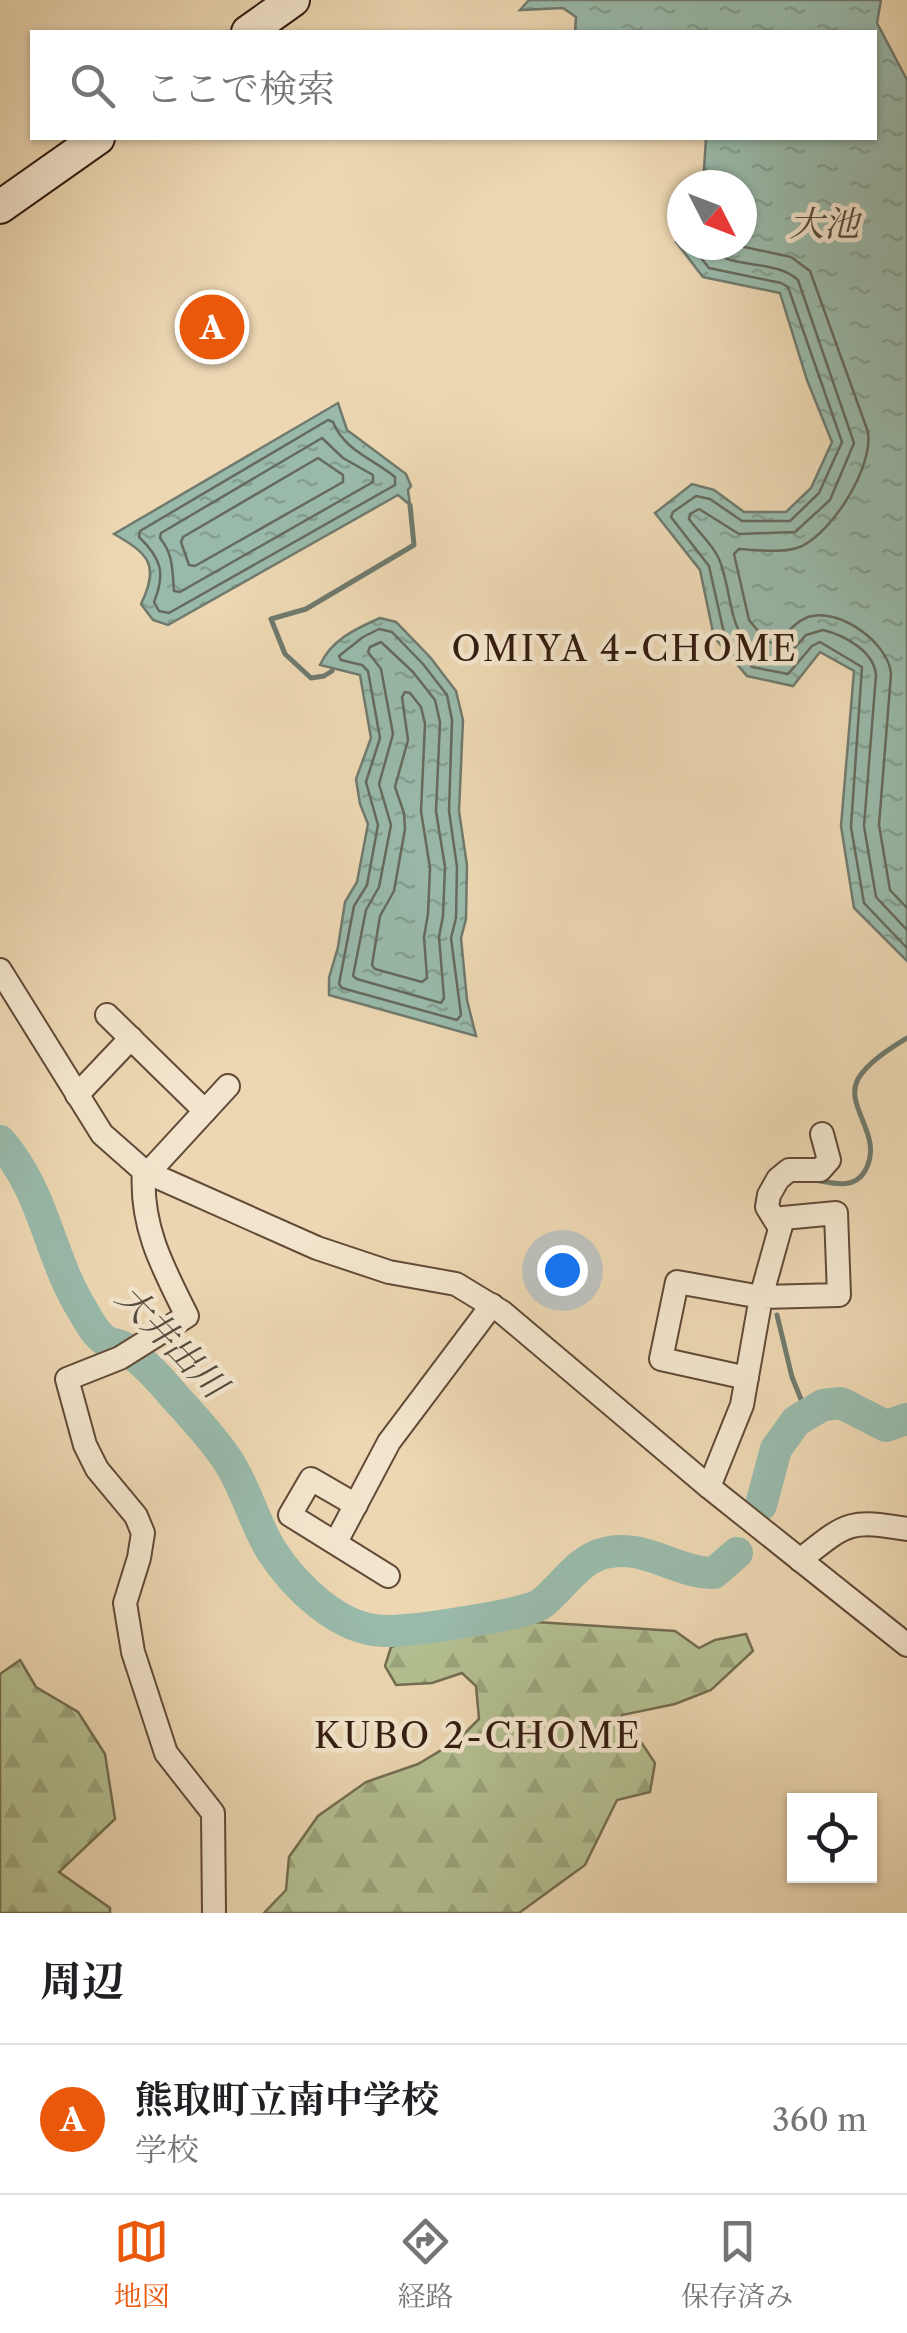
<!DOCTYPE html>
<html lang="ja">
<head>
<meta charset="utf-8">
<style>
  :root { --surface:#fff; --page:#f6f6f6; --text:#202124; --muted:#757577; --line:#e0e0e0; --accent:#ea580c }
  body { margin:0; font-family:"Libre Caslon Text","Noto Serif JP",serif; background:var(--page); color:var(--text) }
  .controls { position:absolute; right:30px; bottom:30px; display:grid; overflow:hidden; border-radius:0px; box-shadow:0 2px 8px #0004 }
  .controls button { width:90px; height:90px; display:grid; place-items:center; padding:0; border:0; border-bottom:2px solid var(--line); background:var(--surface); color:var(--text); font:50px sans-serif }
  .compass { position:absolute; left:667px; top:170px; width:90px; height:90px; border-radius:50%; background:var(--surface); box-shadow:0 2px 8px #0004; rotate:132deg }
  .you { position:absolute; left:562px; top:1270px; width:35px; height:35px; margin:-25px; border:8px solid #fff; border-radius:50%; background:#1a73e8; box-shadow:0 0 0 15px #1a73e833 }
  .badge { display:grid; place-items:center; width:65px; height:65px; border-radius:50%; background:var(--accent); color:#fff; font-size:32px; font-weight:700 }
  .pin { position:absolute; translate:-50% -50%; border:5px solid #fff; box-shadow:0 2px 10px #0006 }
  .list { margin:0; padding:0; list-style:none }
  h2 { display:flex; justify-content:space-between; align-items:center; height:130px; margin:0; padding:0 40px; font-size:42px }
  h2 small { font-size:32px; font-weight:400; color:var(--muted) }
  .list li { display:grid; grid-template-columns:65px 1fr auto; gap:30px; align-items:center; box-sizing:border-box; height:150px; padding:0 40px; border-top:2px solid var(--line) }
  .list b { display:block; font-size:38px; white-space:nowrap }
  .list p { margin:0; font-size:32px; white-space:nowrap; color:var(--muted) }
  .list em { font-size:32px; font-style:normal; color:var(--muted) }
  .icon { flex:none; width:55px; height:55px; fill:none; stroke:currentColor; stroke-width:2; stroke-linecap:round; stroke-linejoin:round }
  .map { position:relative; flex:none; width:907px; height:1913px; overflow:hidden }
  .search { position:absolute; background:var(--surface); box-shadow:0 2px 8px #0004; left:30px; right:30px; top:30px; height:110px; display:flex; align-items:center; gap:25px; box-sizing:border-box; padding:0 35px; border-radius:0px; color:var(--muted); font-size:38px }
  .sheet { height:280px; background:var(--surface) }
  nav { display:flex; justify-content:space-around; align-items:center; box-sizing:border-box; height:140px; border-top:2px solid var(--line); background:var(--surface); font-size:28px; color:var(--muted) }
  nav a { display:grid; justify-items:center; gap:5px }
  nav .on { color:var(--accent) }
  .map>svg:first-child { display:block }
  .forest { fill:url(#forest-firs); stroke:#736d50; stroke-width:2.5 }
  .water { fill:url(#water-ripples); stroke:#707a6d; stroke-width:2.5 }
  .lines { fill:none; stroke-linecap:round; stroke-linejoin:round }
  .shore { stroke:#666a5d; stroke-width:2.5 }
  .stream { stroke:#707a6d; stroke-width:5 }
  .river { stroke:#99baab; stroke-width:32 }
  .street-casing { stroke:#614a38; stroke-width:26 }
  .secondary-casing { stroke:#331b0f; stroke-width:36 }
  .street { stroke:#f3e5cd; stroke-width:22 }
  .secondary { stroke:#f3e5cd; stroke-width:32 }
  .labels { text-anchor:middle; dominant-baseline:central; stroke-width:9; stroke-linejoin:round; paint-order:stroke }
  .water-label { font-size:35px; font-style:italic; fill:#524b3e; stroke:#f3e5cd }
  .neighbourhood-label { font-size:35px; letter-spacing:2.5px; fill:#331b0f; stroke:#f3e5cd }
</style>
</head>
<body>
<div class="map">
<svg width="907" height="1913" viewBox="0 0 907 1913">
  <defs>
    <pattern id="forest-firs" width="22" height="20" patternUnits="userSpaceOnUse" patternTransform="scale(2.5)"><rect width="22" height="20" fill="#b3bf90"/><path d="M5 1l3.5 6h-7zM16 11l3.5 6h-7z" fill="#9aa47b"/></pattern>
    <pattern id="water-ripples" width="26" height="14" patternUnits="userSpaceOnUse" patternTransform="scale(2.5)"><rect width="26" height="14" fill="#99baab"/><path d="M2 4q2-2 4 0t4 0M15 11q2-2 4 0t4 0" fill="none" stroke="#849f92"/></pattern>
  </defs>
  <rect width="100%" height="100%" fill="#ecd7b2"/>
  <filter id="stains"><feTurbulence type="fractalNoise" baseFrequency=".002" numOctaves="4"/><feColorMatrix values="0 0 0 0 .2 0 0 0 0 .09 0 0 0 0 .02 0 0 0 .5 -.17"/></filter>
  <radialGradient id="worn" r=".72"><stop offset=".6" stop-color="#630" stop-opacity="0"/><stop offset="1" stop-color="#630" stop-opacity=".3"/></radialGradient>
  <g class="forest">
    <path d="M 536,1622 L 675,1631 L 699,1648 L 715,1640 L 746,1634 L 753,1651 L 711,1690 L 675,1704 L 622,1715 L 620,1728 L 641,1742 L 655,1763 L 650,1792 L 617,1800 L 585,1865 L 519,1913 L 264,1913 L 286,1890 L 289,1857 L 318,1816 L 366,1782 L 418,1764 L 458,1740 L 479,1719 L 476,1686 L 462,1673 L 432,1683 L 396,1685 L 385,1666 L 391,1647 L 431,1635 Z"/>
    <path d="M 20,1660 L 36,1687 L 78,1712 L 105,1754 L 115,1819 L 59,1872 L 110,1908 L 110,1913 L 0,1913 L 0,1674 Z"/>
  </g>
  <g class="water">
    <path d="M 529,0 L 881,0 L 877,23 L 907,80 L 907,961 L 854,908 L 841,826 L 854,671 L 820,652 L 793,686 L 747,676 L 714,637 L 700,570 L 655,513 L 692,484 L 714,490 L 744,512 L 786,512 L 811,488 L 832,442 L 807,380 L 780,293 L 703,277 L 676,242 L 682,231 L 682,245 L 742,245 L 742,185 L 703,185 L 706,138 L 874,138 L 874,32 L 575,32 L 576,17 L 563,8 L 520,10 Z"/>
    <path d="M 338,403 L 347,430 L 406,474 L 411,486 L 408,490 L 410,505 L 398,495 L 168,625 L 153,620 L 141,604 C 160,565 149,554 114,534 Z"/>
    <path d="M 380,618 L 396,622 L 430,657 L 456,691 L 463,720 L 459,811 L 467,865 L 466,919 L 461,938 L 467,1000 L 476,1036 L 329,995 L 329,978 L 338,947 L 345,902 L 357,882 L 368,824 L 360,804 L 356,779 L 371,738 L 360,675 L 320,665 C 331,640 355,629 380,618 Z"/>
  </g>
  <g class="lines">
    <g class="shore">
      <path d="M 691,245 L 709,268 L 781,283 L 788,287 L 842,442 L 819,493 L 790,521 L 742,521 L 710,499 L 696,496 L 673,512 L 671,517 L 709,566 L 724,633 L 752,667 L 788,674 L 812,646 L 820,642 L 862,667 L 851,827 L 864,903 L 907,948"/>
      <path d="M 707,245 C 728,272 773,257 798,280 L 854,443 L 830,500 L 795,532 L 739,534 L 699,509 L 690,514 L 689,519 C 699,533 716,548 721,564 C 735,605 727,654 784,660 L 806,635 L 823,630 C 844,635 874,651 876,675 L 864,826 L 876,897 L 907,930"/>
      <path d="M 735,245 L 791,257 L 810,271 L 868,432 C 873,467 834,530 802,546 C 785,554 758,550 739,549 L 734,554 L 749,620 L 767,642 L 778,643 C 787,633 795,622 808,617 C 839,607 889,643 891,674 L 879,825 L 890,890 L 907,908"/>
      <path d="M 328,420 L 333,422 C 344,450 373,459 395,477 L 395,485 L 169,613 L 159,611 L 154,602 C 166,573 161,558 139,537 L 140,531 Z"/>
      <path d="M 322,438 L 343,458 L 373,475 L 373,482 L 180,592 L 174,591 C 172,571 174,555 160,538 L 161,533 Z"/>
      <path d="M 318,458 L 343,475 L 343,482 L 195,566 L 189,565 L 181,542 L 183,537 Z"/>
      <path d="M 379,629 L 392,632 L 423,664 L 447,695 L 452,720 L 449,811 L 457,867 L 456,918 L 451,938 L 461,1015 L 457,1020 L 342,988 L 339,984 L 354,906 L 367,885 L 378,825 L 366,782 L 380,738 L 368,671 L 362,665 L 341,660 L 339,656 L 363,637 Z"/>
      <path d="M 381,642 L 413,672 L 435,700 L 440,722 L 436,811 L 445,867 L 443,916 L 439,937 L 444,998 L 441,1003 L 357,979 L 353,976 L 366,910 L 379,887 L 391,825 L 379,784 L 393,734 L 381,669 L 368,652 L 370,647 Z"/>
      <path d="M 405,692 L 410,693 L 421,707 L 425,724 L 421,811 L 430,868 L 428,914 L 424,937 L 427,978 L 422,982 L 375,969 L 372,965 L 380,916 L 394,891 L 405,829 L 404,813 L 395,787 L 408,740 L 402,697 Z"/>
    </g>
    <g class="stream">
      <path d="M 332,671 L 324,676 L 311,678 L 285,654 L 271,619 L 306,609 L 414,545 L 410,505"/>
      <path d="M 815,1180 C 833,1183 854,1190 865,1171 C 885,1135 843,1107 858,1079 C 868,1062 891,1048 907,1038"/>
      <path d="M 777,1315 L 792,1377 L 807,1414"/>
    </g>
    <g class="river">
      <path d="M 0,1141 C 46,1194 48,1255 83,1311 C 88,1320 96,1335 106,1341 C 112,1345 120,1344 126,1349 C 144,1362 161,1380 175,1397 C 193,1417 213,1438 228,1461 C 246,1488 254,1522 271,1550 C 295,1587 339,1630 384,1631 C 407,1632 526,1615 541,1604 C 562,1588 578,1559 605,1553 C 645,1543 675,1573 714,1573 L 737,1553"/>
      <path d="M 761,1505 L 776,1449 L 796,1421 L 823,1405 L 841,1403 L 886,1426 L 907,1419"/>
    </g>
    <defs>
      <g id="street">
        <path d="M 0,970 L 102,1134 L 144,1171 L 317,1248 L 389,1272 L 456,1284 L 502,1312 L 709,1487 L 907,1645"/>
        <path d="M 107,1015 L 205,1111"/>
        <path d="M 77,1095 L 131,1038"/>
        <path d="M 144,1171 C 140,1226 163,1268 187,1316 L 120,1358 L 67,1379 L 85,1445 L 97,1469 L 136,1516 L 143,1533 L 139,1558 L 125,1603 L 133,1652 L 166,1753 L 213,1813 L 214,1913"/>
        <path d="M 148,1173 L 228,1086"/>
        <path d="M 780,1228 L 767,1207 L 769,1195 L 778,1179 L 789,1170 L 820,1170 L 829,1160 L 822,1134"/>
        <path d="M 709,1487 L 742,1405 L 761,1297 L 783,1218 L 836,1213 L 839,1295 L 761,1297 L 677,1282 L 661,1359 L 747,1378"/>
        <path d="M 356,1505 L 311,1479 L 290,1515 L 388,1576"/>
        <path d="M 336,1542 L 389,1442 L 492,1305"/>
        <path d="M 800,1560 C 847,1523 848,1519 907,1529"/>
      </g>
      <g id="secondary">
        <path d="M 248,32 L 293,0"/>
        <path d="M 0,207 L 98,138"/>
      </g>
    </defs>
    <use href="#street" class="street-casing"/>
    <use href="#secondary" class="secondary-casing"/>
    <use href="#street" class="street"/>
    <use href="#secondary" class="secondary"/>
  </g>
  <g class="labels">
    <g class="water-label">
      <text x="824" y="223">大池</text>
      <text transform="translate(172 1341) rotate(46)">大井出川</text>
    </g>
    <g class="neighbourhood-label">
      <text x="625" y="648">OMIYA 4-CHOME</text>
      <text x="478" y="1735">KUBO 2-CHOME</text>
    </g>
  </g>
  <rect width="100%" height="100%" filter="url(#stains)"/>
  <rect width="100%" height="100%" fill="url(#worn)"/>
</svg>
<div class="controls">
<button><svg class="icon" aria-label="locate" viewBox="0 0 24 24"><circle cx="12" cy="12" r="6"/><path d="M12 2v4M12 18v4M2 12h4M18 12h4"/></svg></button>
</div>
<svg class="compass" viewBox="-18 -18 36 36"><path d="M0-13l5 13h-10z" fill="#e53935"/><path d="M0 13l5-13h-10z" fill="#757577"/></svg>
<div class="you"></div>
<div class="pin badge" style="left:212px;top:327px">A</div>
<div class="search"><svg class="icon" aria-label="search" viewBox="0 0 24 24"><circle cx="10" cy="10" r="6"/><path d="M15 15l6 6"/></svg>ここで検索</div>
</div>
<section class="sheet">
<h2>周辺<small></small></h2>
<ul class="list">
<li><span class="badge">A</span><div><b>熊取町立南中学校</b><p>学校</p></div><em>360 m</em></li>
</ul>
</section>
<nav>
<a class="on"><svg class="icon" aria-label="map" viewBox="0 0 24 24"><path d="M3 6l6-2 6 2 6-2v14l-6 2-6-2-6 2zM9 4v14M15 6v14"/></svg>地図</a>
<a><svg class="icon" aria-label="directions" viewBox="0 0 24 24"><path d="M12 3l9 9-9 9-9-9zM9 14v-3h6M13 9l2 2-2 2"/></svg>経路</a>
<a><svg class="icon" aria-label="saved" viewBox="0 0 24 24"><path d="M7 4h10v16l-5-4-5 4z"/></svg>保存済み</a>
</nav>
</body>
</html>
